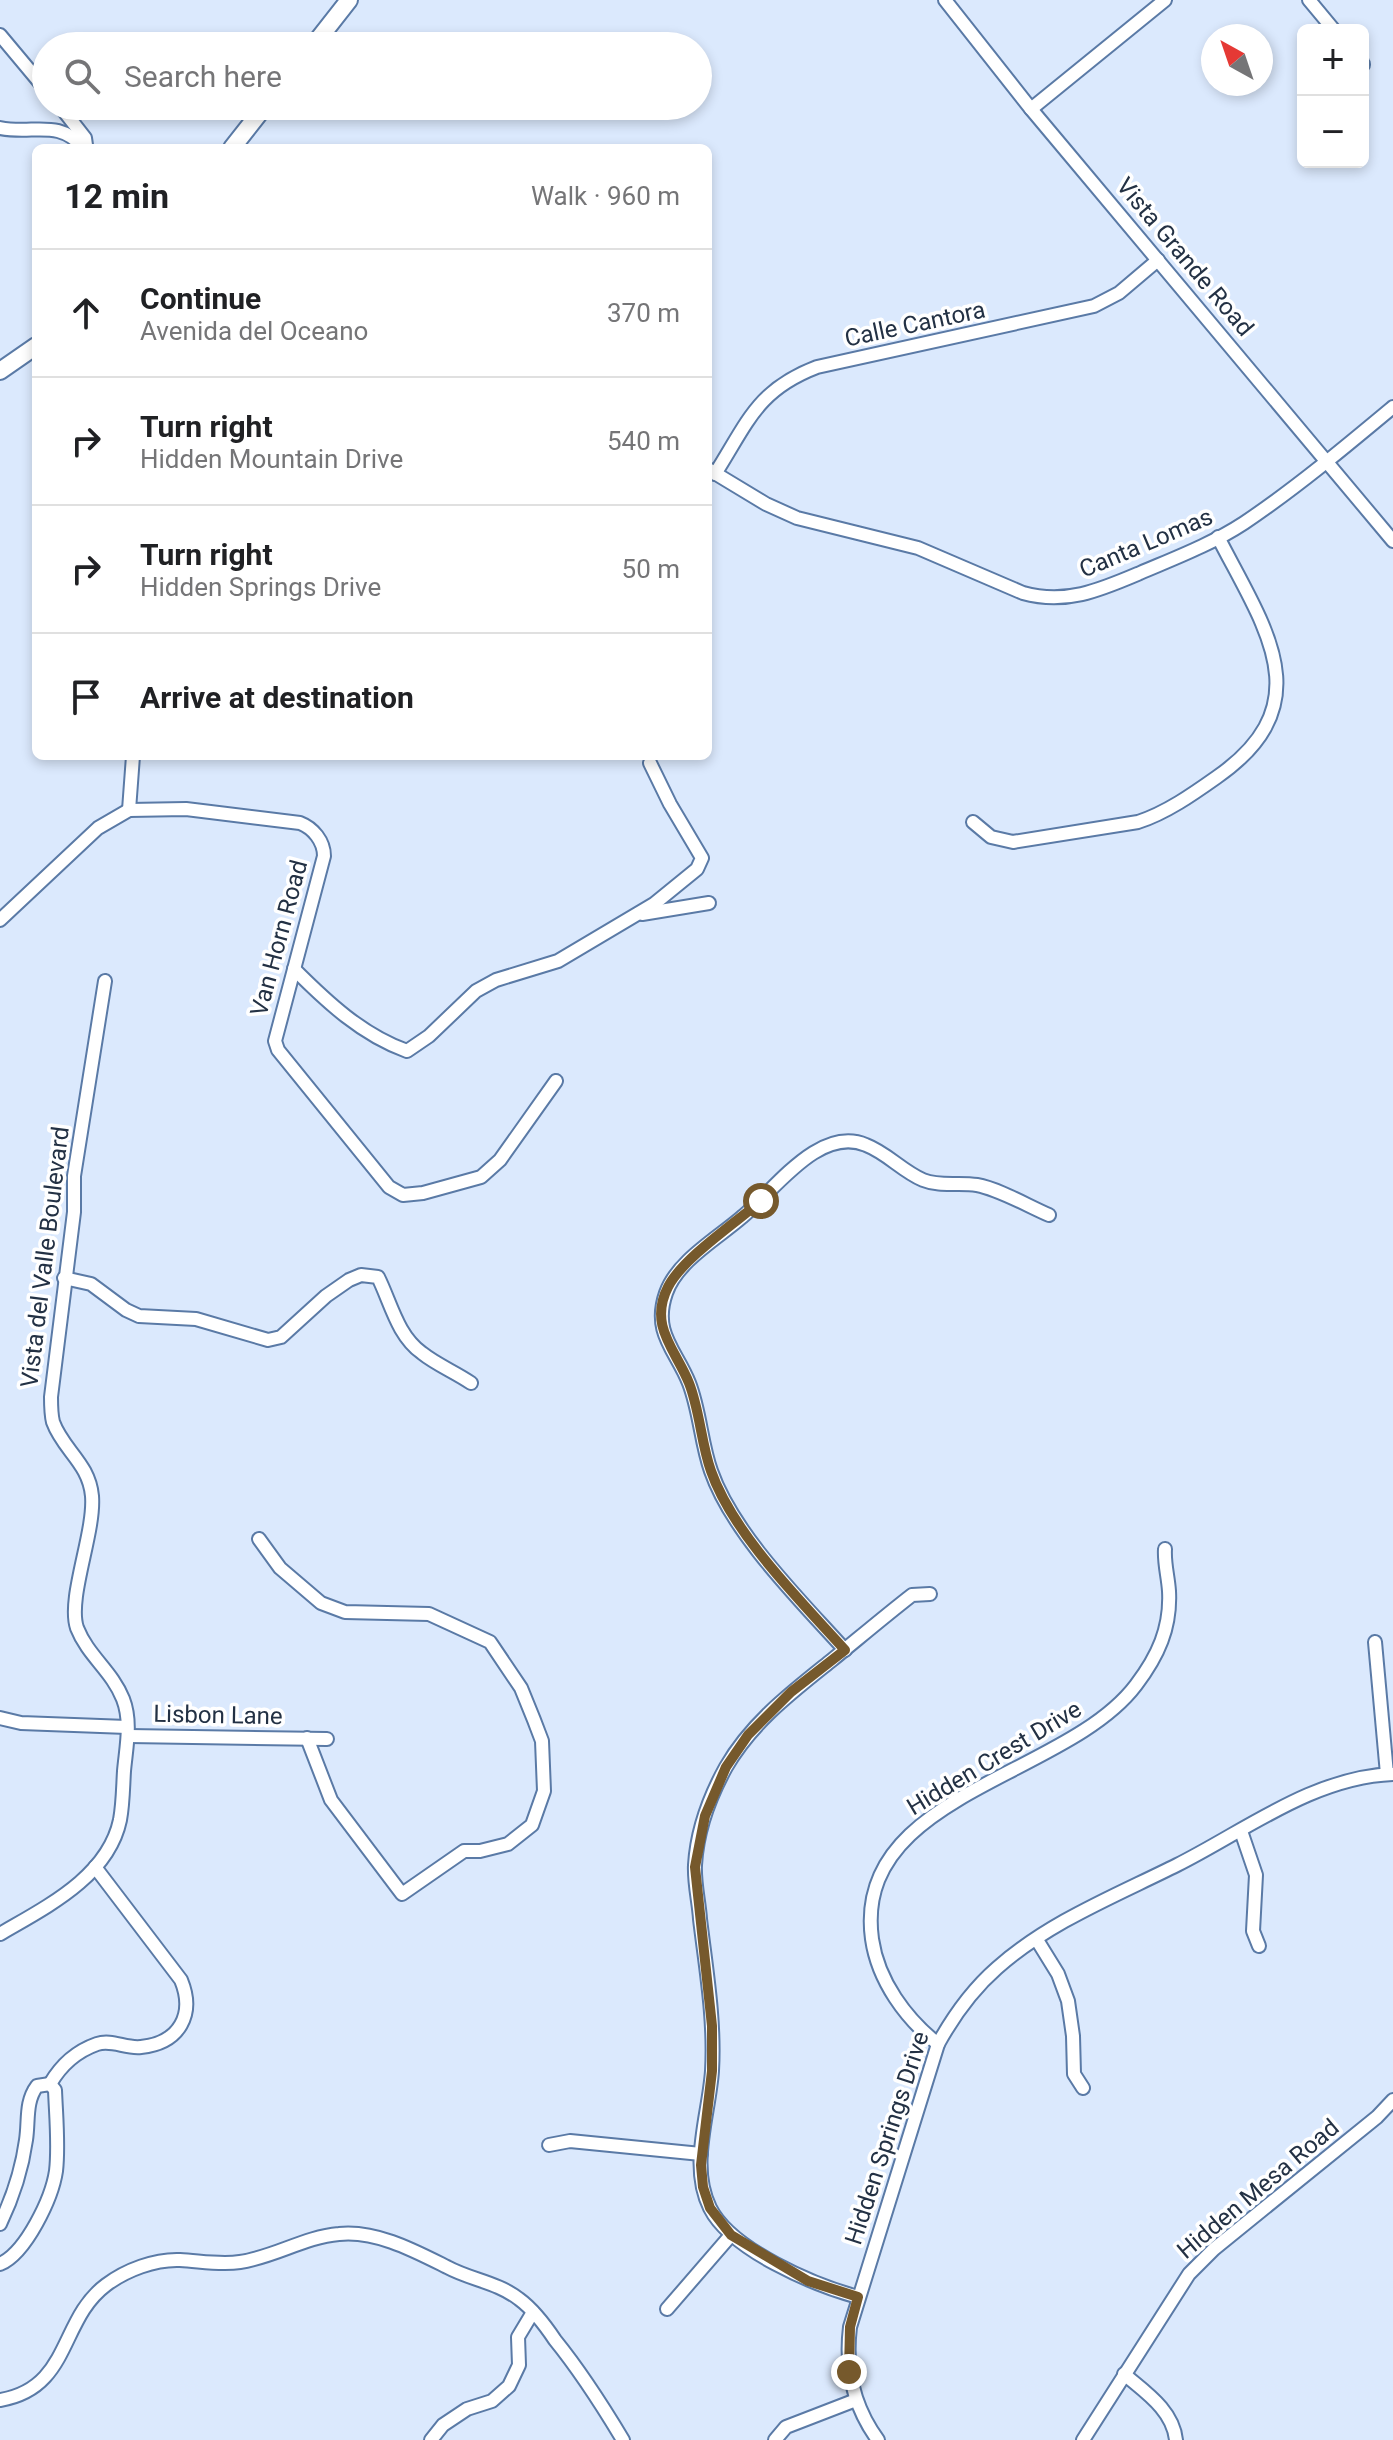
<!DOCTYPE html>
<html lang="en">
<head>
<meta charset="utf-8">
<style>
  :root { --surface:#fff; --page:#f6f6f6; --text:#202124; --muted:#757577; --line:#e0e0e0 }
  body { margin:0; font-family:Roboto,sans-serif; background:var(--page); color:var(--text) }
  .controls { position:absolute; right:24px; top:24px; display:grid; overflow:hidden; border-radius:12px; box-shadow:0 4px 12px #0003 }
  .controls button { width:72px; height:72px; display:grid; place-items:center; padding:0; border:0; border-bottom:2px solid var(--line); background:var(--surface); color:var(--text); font:40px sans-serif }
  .compass { position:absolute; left:1201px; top:24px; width:72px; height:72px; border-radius:50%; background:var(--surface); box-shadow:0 4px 12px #0003; rotate:320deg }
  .stop { position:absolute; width:24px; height:24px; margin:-18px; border:6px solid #76592c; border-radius:50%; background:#fff }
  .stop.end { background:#76592c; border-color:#fff; box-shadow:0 2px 8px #0008 }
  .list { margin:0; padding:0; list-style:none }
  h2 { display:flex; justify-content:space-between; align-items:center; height:104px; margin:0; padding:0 32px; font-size:34px }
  h2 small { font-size:26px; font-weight:400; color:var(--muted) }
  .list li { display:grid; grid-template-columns:52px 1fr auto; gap:24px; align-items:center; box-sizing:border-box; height:128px; padding:0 32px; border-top:2px solid var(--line) }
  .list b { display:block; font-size:30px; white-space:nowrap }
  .list p { margin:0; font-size:26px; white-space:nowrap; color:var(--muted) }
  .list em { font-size:26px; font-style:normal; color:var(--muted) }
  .icon { flex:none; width:44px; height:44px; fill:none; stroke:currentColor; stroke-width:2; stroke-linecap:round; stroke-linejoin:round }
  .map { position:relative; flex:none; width:1393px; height:2440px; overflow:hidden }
  .search { position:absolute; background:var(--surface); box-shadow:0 4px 12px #0003; left:32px; top:32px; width:680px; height:88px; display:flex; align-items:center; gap:20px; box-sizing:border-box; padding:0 28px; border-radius:44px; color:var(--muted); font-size:30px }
  .panel { position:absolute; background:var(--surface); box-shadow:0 4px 12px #0003; left:32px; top:144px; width:680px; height:616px; border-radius:12px }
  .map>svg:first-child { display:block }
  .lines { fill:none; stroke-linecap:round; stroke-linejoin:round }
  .minor-casing { stroke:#5a7aa6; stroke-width:16 }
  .major-casing { stroke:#5a7aa6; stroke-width:20 }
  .minor { stroke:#fff; stroke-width:12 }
  .major { stroke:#fff; stroke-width:16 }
  .route { stroke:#76592c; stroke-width:10 }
  .labels { text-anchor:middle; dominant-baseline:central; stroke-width:7; stroke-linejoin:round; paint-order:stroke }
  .street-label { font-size:24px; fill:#233144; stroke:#fff }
</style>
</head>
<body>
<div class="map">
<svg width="1393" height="2440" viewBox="0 0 1393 2440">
  <rect width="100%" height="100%" fill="#dbe9fd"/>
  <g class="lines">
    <defs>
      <g id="minor">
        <path d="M 945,0 L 1031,109 L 1393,541"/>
        <path d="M 1309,0 L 1334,30"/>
        <path d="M 0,35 L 46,90"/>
        <path d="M 1363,64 L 1363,65"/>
        <path d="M 60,106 L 85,138 L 86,145"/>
        <path d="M 1031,109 L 1165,0"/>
        <path d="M 0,128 C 33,135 58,118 84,148"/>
        <path d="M 708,469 L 766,504 L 797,518 L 918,548 L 1023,593 C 1066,605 1100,590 1140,573 C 1175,558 1212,544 1244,523 C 1296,488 1345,447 1393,407"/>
        <path d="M 715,474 C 748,422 757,390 817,367 L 1094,306 L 1119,293 L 1158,260"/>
        <path d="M 129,810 L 186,809 L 300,823 C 313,828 324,841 324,856 L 275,1041 L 278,1050 L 389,1187 L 403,1195 L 423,1193 L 481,1177 L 500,1160 L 556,1081"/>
        <path d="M 129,810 L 133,756"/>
        <path d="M 973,822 L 991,837 L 1013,842 L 1138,822 C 1166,813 1193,794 1217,777 C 1323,703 1264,627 1218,537"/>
        <path d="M 642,914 L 709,903"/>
        <path d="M 0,920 L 98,828 L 129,810"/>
        <path d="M 294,969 C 327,1002 362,1035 407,1051 L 429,1036 L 476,991 L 496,980 L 558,961 L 654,904 L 697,869 L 702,858 L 670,804 L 650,763"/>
        <path d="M 64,1278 L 91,1284 L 126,1310 L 139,1316 L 196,1319 L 268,1340 L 281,1337 L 326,1296 L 349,1280 L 361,1275 L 378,1277 C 391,1303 397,1335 422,1353 C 437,1365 455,1372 471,1383"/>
        <path d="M 259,1539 L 280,1568 L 321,1603 L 345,1612 L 429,1614 L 490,1642 L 521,1688 L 534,1720 L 542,1741 L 544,1791 L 532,1825 L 508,1844 L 480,1851 L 464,1851 L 402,1894 L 331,1800 L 307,1738"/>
        <path d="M 1375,1642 L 1387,1774"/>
        <path d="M 845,1650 C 800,1600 733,1534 711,1471 C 701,1443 700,1411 689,1383 C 676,1350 652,1333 666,1293 C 677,1261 718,1238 742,1217 C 774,1191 819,1125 866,1145 C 887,1153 902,1171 923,1180 C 940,1187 959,1182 977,1185 C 999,1189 1028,1206 1049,1215"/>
        <path d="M 0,1718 L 21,1723 L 127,1727"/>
        <path d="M 129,1736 L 327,1739"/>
        <path d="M 1241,1831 L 1256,1875 L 1253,1931 L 1259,1946"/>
        <path d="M 0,1934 C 46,1907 108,1877 120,1820 C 123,1804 123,1787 124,1771 C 126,1748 132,1722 123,1699 C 112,1671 88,1656 77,1628 C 67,1598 95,1533 92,1496 C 89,1463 63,1450 53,1422 C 51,1414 51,1405 51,1397 L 74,1212 L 74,1176 L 105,981"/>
        <path d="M 1037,1940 L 1058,1974 L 1068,2001 L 1073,2036 L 1074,2074 L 1083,2088"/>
        <path d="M 938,2044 C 906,2019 878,1981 872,1939 C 852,1794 1066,1778 1136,1685 C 1158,1656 1171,1628 1169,1591 C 1168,1576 1164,1563 1165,1549"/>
        <path d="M 50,2084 C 61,2065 77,2051 97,2044 C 112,2039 126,2049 141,2047 C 180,2043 195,2014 181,1980 L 95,1867"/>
        <path d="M 549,2145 L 570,2141 L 701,2154"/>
        <path d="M 0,2224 C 13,2197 22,2169 26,2140 C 29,2121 25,2102 37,2086 L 50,2084"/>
        <path d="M 0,2264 C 26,2253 52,2198 56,2171 C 59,2146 56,2116 55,2090 L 50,2084"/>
        <path d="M 858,2297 C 814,2285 731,2250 710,2208 C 689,2166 709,2115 712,2071 C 715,2020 706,1969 700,1919 C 699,1902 694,1883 695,1865 C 697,1831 710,1796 726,1767 C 752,1722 792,1692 832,1660 C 859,1638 885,1616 912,1595 L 930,1594"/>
        <path d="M 667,2309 L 731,2235"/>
        <path d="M 1124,2374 C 1145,2392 1173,2410 1176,2440"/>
        <path d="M 0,2400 C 71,2388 59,2320 106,2285 C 126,2270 155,2259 180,2260 C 200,2261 220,2265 240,2262 C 275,2257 304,2237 339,2234 C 376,2230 415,2251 447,2267 C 471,2280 497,2282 519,2299 C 534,2310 545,2325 555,2340 C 581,2372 602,2405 623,2440"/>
        <path d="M 431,2440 L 443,2425 L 467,2409 L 492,2401 L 509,2386 L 519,2365 L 518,2337 L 533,2312"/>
        <path d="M 775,2440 L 786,2427 L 856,2400"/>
        <path d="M 878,2440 C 853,2406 845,2368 850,2327 L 938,2044 C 954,2015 973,1989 997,1968 C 1049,1922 1115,1896 1177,1865 C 1245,1831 1313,1777 1393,1774"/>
        <path d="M 1083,2440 L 1189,2274 L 1214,2249 L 1377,2117 L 1393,2100"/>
      </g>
      <g id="major">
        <path d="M 313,46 L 349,0"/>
        <path d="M 232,148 L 265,106"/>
        <path d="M 0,371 L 36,346"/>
      </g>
    </defs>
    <use href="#minor" class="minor-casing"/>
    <use href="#major" class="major-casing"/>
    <use href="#minor" class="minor"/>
    <use href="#major" class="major"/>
  </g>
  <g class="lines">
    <path class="route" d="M 761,1201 C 735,1223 682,1259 668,1287 C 648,1326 676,1350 689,1383 C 700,1411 701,1443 711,1471 C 733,1534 800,1600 845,1650 L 791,1692 L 748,1735 L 726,1767 L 705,1816 L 695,1867 L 712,2026 L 712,2071 L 701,2165 L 703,2187 L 710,2208 L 731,2235 L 808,2281 L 858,2297 L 850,2327 L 849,2372"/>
  </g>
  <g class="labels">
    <g class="street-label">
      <text transform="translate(1185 257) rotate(50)">Vista Grande Road</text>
      <text transform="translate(915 324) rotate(-12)">Calle Cantora</text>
      <text transform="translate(1146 543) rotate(-23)">Canta Lomas</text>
      <text transform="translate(279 938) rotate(-75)">Van Horn Road</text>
      <text transform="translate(45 1257) rotate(-83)">Vista del Valle Boulevard</text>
      <text transform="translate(218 1715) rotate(1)">Lisbon Lane</text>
      <text transform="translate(994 1758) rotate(-31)">Hidden Crest Drive</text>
      <text transform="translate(887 2138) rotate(-72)">Hidden Springs Drive</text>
      <text transform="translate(1258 2189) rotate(-40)">Hidden Mesa Road</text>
    </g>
  </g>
</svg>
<div class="controls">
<button>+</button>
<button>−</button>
</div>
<svg class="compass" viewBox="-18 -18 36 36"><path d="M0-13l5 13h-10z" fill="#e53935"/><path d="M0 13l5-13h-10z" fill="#757577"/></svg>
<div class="stop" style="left:761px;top:1201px"></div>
<div class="stop end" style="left:849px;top:2372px"></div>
<div class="search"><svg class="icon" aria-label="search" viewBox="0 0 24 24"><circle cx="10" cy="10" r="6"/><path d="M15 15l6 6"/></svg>Search here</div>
<section class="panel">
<h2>12 min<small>Walk · 960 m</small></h2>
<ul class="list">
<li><svg class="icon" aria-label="ahead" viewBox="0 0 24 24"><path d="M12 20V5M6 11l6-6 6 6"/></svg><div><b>Continue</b><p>Avenida del Oceano</p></div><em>370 m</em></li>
<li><svg class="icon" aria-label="right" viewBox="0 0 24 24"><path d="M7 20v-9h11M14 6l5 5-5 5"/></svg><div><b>Turn right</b><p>Hidden Mountain Drive</p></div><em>540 m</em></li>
<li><svg class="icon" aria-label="right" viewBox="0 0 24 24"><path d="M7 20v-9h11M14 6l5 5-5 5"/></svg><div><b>Turn right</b><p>Hidden Springs Drive</p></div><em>50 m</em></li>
<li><svg class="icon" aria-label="arrive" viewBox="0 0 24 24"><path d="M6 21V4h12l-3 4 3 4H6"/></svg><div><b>Arrive at destination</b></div></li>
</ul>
</section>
</div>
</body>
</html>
